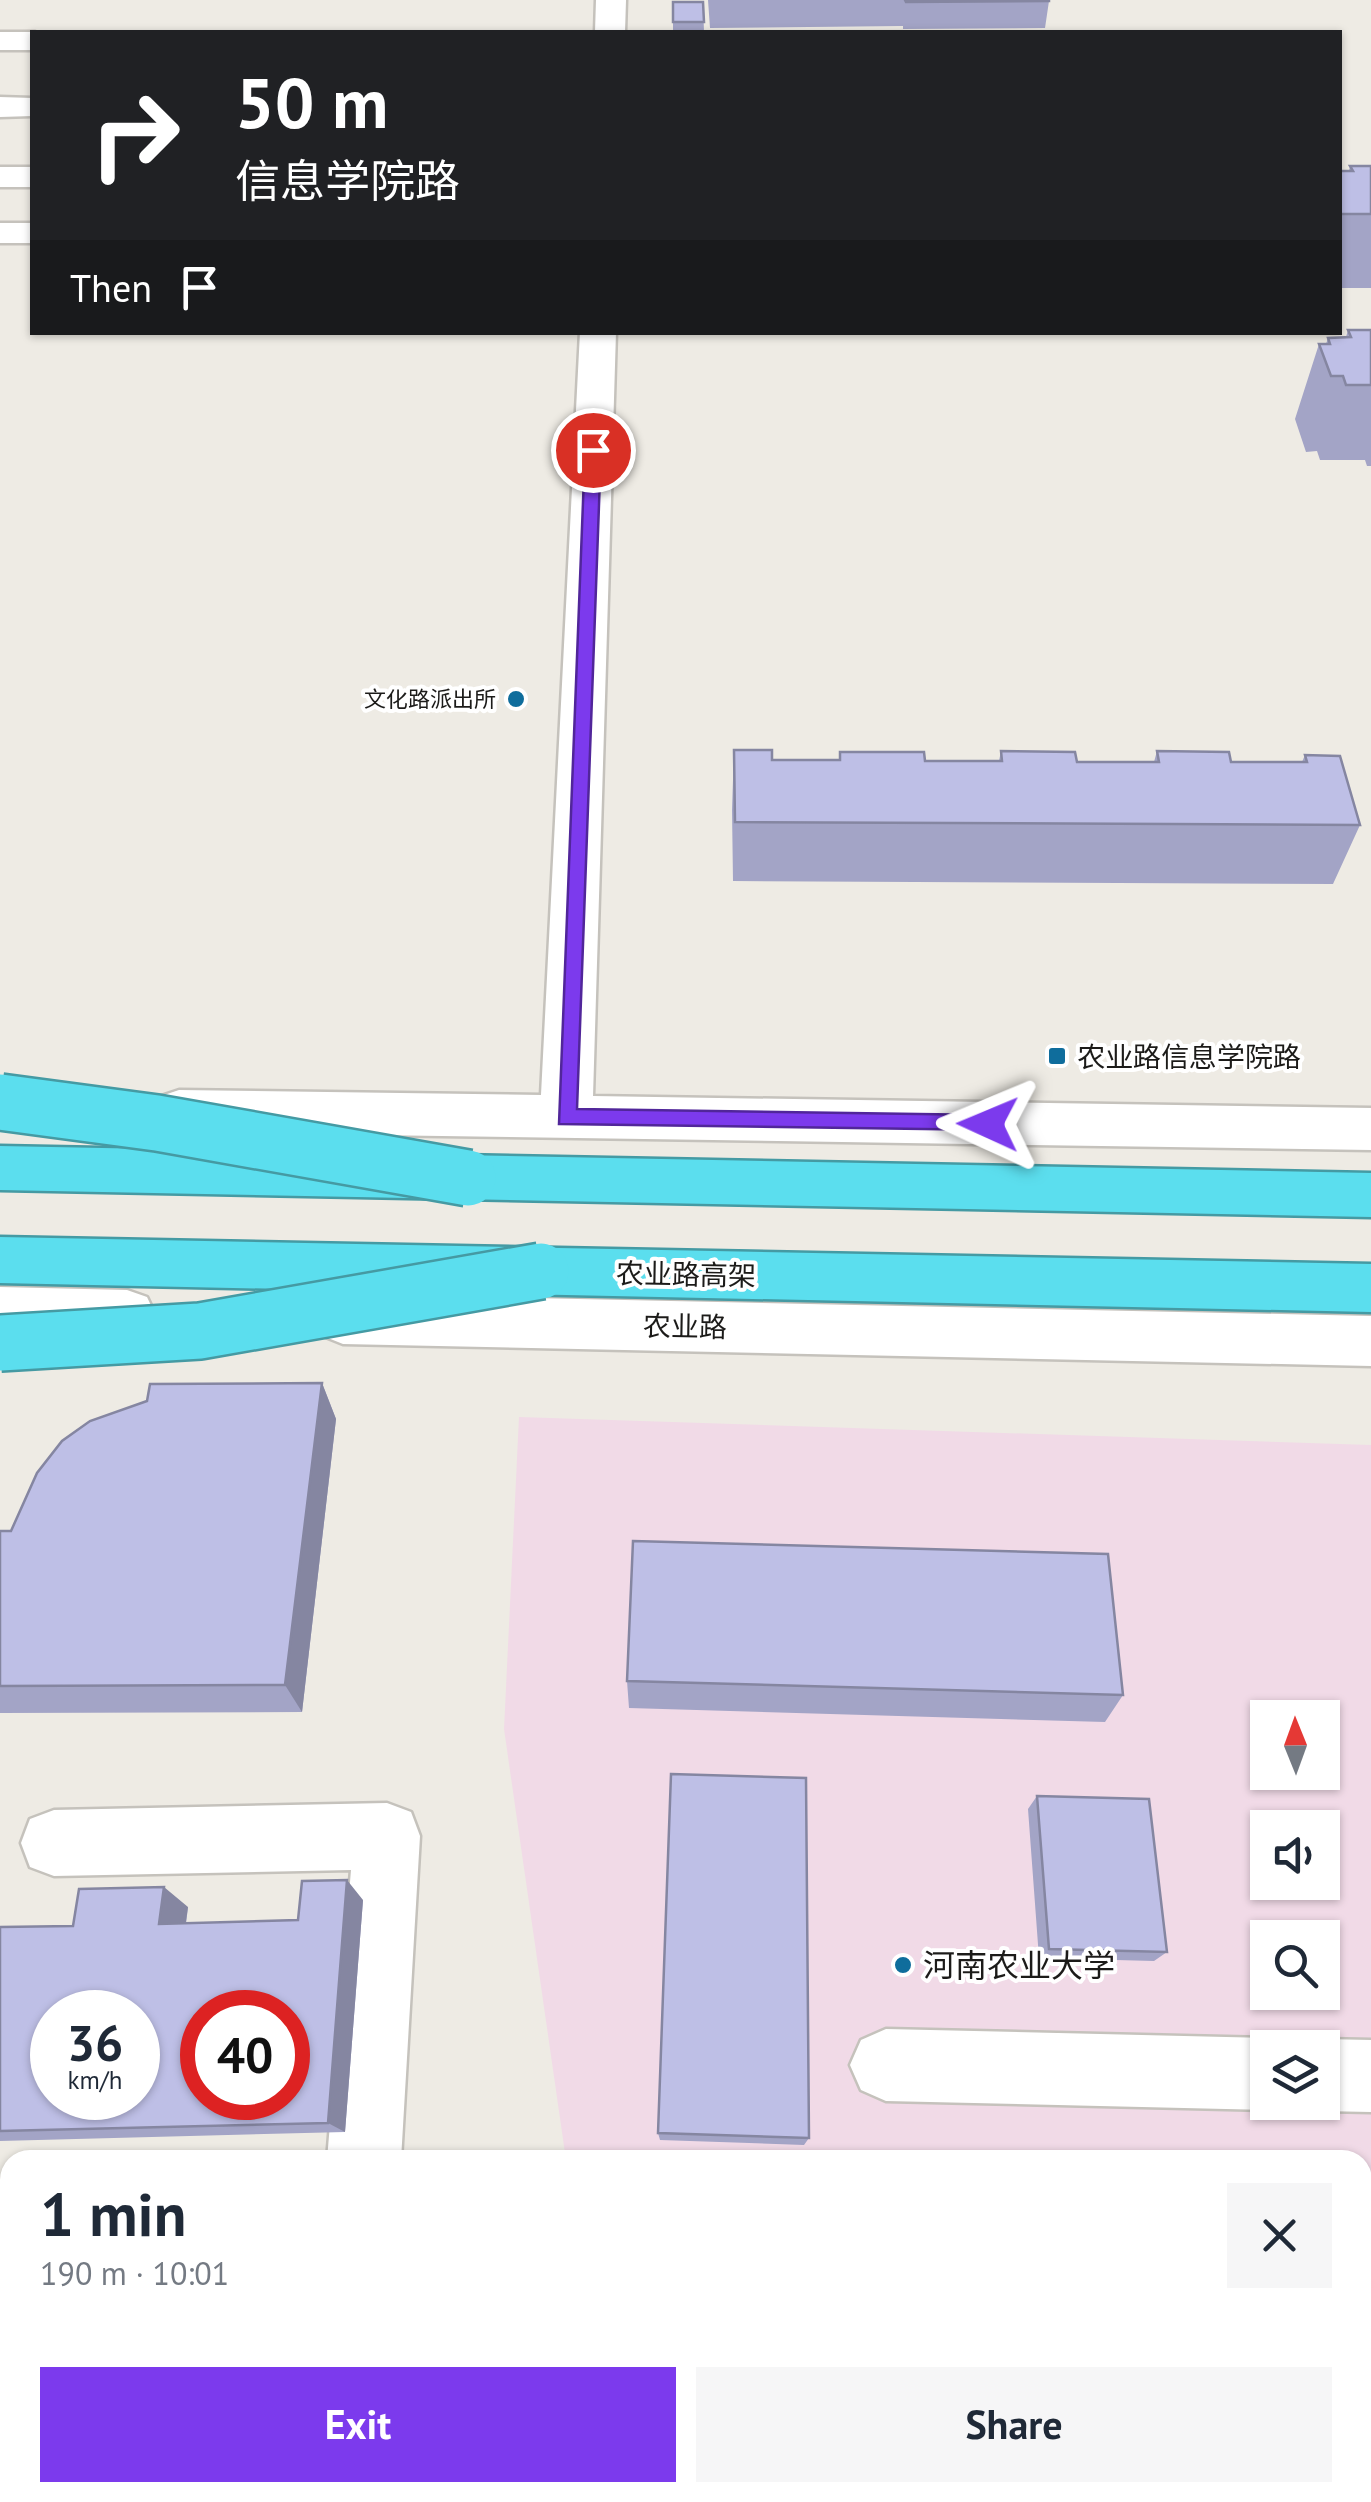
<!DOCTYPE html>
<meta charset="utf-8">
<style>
:root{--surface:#fff;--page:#f6f6f7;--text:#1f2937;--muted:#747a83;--accent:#7c3aed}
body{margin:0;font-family:"PT Sans","Noto Sans SC",sans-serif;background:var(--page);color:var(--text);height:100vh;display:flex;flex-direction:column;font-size:38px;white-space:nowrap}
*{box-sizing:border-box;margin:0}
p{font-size:32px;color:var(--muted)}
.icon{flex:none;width:55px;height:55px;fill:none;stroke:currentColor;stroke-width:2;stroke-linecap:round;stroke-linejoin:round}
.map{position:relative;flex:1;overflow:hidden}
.details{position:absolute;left:0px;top:2150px;width:1372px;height:352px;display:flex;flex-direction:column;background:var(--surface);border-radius:30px 30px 0 0;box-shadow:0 2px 8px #0004}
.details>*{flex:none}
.hud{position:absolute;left:30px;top:30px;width:1312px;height:305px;border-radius:0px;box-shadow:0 2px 8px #0004;background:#202124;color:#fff;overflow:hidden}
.needle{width:65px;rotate:359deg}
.tools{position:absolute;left:1250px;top:1700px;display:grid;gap:20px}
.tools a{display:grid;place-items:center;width:90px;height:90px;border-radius:0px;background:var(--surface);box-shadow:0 2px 8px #0004;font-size:50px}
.speed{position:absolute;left:30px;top:1990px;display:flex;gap:20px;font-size:50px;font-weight:700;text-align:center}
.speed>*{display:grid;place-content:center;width:130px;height:130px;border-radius:50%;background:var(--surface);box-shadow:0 2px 8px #0004;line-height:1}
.speed small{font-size:25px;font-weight:400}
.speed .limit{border:15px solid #d22;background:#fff;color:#111}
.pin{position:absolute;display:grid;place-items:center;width:85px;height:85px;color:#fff;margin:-42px;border:5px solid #fff;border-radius:50%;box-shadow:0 2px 10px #0007}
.me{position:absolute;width:110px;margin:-55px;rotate:271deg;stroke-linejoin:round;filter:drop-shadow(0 0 8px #0008)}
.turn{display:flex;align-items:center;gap:35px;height:210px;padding:0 40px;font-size:45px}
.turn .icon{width:130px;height:130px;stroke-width:2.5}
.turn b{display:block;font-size:70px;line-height:85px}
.then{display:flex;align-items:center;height:95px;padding:0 40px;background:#0003;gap:20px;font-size:38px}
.round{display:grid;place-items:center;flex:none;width:105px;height:105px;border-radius:0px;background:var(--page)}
.headline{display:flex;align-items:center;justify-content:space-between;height:170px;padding:0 40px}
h1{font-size:60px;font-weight:800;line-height:75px}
.cta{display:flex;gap:20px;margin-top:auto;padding:20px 40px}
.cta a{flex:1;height:115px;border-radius:0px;background:var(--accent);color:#fff;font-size:40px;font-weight:800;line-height:115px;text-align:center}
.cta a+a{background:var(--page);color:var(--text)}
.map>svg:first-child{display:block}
.education{fill:#f1dae7;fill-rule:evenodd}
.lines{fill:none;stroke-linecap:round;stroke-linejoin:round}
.minor-casing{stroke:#c5c2bc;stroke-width:5}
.highway-casing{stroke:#459aa3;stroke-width:5}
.minor{fill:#fff;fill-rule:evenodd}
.highway{fill:#5bdeee;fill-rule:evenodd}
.highway-bridge-casing{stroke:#459aa3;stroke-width:60;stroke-linecap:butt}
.highway-bridge{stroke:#5bdeee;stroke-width:55}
.wall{fill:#a3a4c6}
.shaded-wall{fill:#8586a1}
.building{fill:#bebfe6;stroke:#8586a1;stroke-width:2.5;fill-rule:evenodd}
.route{fill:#7c3aed;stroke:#51269a;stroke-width:2.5}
.poi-dot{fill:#0f6d9c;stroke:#fff;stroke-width:4}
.labels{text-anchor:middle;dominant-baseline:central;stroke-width:8;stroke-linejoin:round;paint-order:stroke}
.far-poi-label{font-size:22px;fill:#1c1b19;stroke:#fff;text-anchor:end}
.poi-label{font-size:28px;fill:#1c1b19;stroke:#fff;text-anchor:start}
.street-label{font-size:28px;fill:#1c1b19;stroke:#fff}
.near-poi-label{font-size:32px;fill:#1c1b19;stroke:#fff;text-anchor:start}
</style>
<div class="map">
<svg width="1371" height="2502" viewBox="0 0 1371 2502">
<rect width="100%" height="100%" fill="#eeebe4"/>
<path class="education" d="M519 1417 1371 1445V2502H615L614 2493 1362 2492V2160H566L504 1729ZM1268 1718H1322V1772H1268ZM1268 1828H1322V1882H1268ZM1268 1938H1322V1992H1268ZM1268 2048H1322V2102H1268Z"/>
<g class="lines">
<g class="minor-casing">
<path id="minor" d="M596 0H626L625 32H595Z
M0 32H35L32 50H0Z
M0 97 32 98V116L0 117Z
M0 167H32V187H0Z
M0 223H32V243H0Z
M580 332H616L593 1096 1371 1108V1150L179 1132 161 1126 153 1111 161 1096 179 1090 541 1095Z
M0 1287 127 1290 147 1297 155 1314 147 1331 127 1338 0 1335Z
M343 1294 1371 1316V1366L343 1344 323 1336 315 1319 323 1302Z
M387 1803 411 1812 420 1836 401 2160H327L351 1870 54 1876 30 1867 21 1843 30 1819 54 1810Z
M886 2029 1268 2038 1291 2048H1268V2102H1286L1268 2110 886 2101 861 2090 850 2065 861 2040Z
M1322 2039 1371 2040V2112L1322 2111 1302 2102H1322V2048H1302Z
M0 2195H10V2269H0Z
M301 2492H381L380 2502H300Z"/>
</g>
<g class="highway-casing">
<path id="highway" d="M0 1146 1371 1173V1217L0 1190Z
M0 1237 1371 1264V1312L0 1283Z"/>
</g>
<use href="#minor" class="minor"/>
<use href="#highway" class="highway"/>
<g class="highway-bridge-casing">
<path id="highway-bridge" d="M0 1102 157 1123 468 1178
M0 1343 200 1331 541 1271"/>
</g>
<use href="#highway-bridge" class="highway-bridge"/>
</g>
<path class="wall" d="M708 0H1049V1L1045 28 903 29V26L710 28Z
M673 2H703L704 32H673Z
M1350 166H1371V288H1340V171H1349Z
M1348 330H1371V466H1367L1365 460H1320L1317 451 1306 452 1295 419 1319 344H1326L1328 338 1346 337Z
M734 750 772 760H839L840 752 925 761H999L1001 751 1077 762H1154L1157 751 1231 762H1302L1305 755 1360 825 1333 884 733 881 732 810Z
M322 1383 336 1419 302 1712 0 1713V1531H11Z
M627 1681 1123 1695 1105 1722 629 1708Z
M1037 1796 1167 1952 1154 1961 1039 1958 1028 1809Z
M363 1900 345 2132 0 2141V1927L73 1926 188 1907 186 1924 298 1920Z
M658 2133 809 2138 804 2145 660 2140Z
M1362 2184H1371V2474L1362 2472Z
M457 2492H605V2502H453V2496Z"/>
<path class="shaded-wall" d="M322 1383 336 1419 302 1712 285 1685Z
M347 1880 363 1900 345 2132 328 2123Z
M164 1887 188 1907 183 1942 159 1924Z
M282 2492H302V2502H281Z"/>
<path class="building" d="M905 0H1049V1L906 2Z
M673 2H703L704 22H673Z
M1350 166H1371V214H1340V171H1353Z
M1348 330H1371V385H1346L1343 376H1331L1319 344H1330L1328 338 1351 337Z
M734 750H772V760H840V752H924L925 761H1002L1001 751 1075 752 1077 762H1159L1157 751 1229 752 1231 762H1307L1305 755 1340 756 1360 825 735 822Z
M322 1383 285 1685 0 1686V1531H11L37 1473 62 1441 90 1421 147 1401 150 1384Z
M633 1541 1108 1554 1123 1695 627 1681Z
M671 1774 806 1778 809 2138 658 2133Z
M1037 1796 1149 1799 1167 1952 1049 1949Z
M347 1880 328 2123 0 2131V1927L73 1926 79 1889 164 1887 159 1924 298 1920 302 1881ZM52 2012H138V2098H52ZM202 2012H288V2098H202Z
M1362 2184H1371V2431L1362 2382Z
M10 2384V2492H282L281 2502H0V2385Z
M603 2492V2502H453V2496Z"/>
<path class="route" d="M593 445 601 450 577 1109 988 1115 999 1124 995 1130 559 1124 585 450Z"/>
<g class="poi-dot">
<circle cx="516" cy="699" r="10"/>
<rect x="1047" y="1046" width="20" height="20" rx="5"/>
<circle cx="903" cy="1965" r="10"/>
</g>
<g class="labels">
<g class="far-poi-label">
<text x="496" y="699">文化路派出所</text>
</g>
<g class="poi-label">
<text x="1077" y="1056">农业路信息学院路</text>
</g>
<g class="street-label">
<text transform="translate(686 1274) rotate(1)">农业路高架</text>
<text transform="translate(685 1326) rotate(1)">农业路</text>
</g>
<g class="near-poi-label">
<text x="923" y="1965">河南农业大学</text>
</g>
</g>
</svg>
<div class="tools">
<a><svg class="needle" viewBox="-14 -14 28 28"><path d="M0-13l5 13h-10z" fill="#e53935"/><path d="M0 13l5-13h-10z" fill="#747a83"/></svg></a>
<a><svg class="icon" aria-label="sound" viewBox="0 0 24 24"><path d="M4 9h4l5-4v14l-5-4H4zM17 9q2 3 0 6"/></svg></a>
<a><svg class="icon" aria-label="search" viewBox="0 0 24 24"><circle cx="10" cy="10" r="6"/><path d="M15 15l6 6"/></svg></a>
<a><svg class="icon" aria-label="layers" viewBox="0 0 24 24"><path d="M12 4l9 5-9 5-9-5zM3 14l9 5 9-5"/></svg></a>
</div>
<div class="speed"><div>36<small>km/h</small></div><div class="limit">40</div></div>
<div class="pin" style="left:593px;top:450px;background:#d93025"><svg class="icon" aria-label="arrive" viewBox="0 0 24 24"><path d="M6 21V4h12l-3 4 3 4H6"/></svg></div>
<svg class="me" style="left:988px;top:1124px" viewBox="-20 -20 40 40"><path d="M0-17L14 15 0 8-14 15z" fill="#7c3aed" stroke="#fff" stroke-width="4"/></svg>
<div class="hud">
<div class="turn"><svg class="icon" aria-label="right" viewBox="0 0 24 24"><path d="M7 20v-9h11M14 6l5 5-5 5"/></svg><div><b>50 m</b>信息学院路</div></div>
<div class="then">Then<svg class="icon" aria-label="arrive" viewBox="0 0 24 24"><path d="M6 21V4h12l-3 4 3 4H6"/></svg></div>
</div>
<section class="details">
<div class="headline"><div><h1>1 min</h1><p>190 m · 10:01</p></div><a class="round"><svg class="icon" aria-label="close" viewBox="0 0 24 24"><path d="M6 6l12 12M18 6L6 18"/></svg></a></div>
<div class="cta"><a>Exit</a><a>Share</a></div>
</section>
</div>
